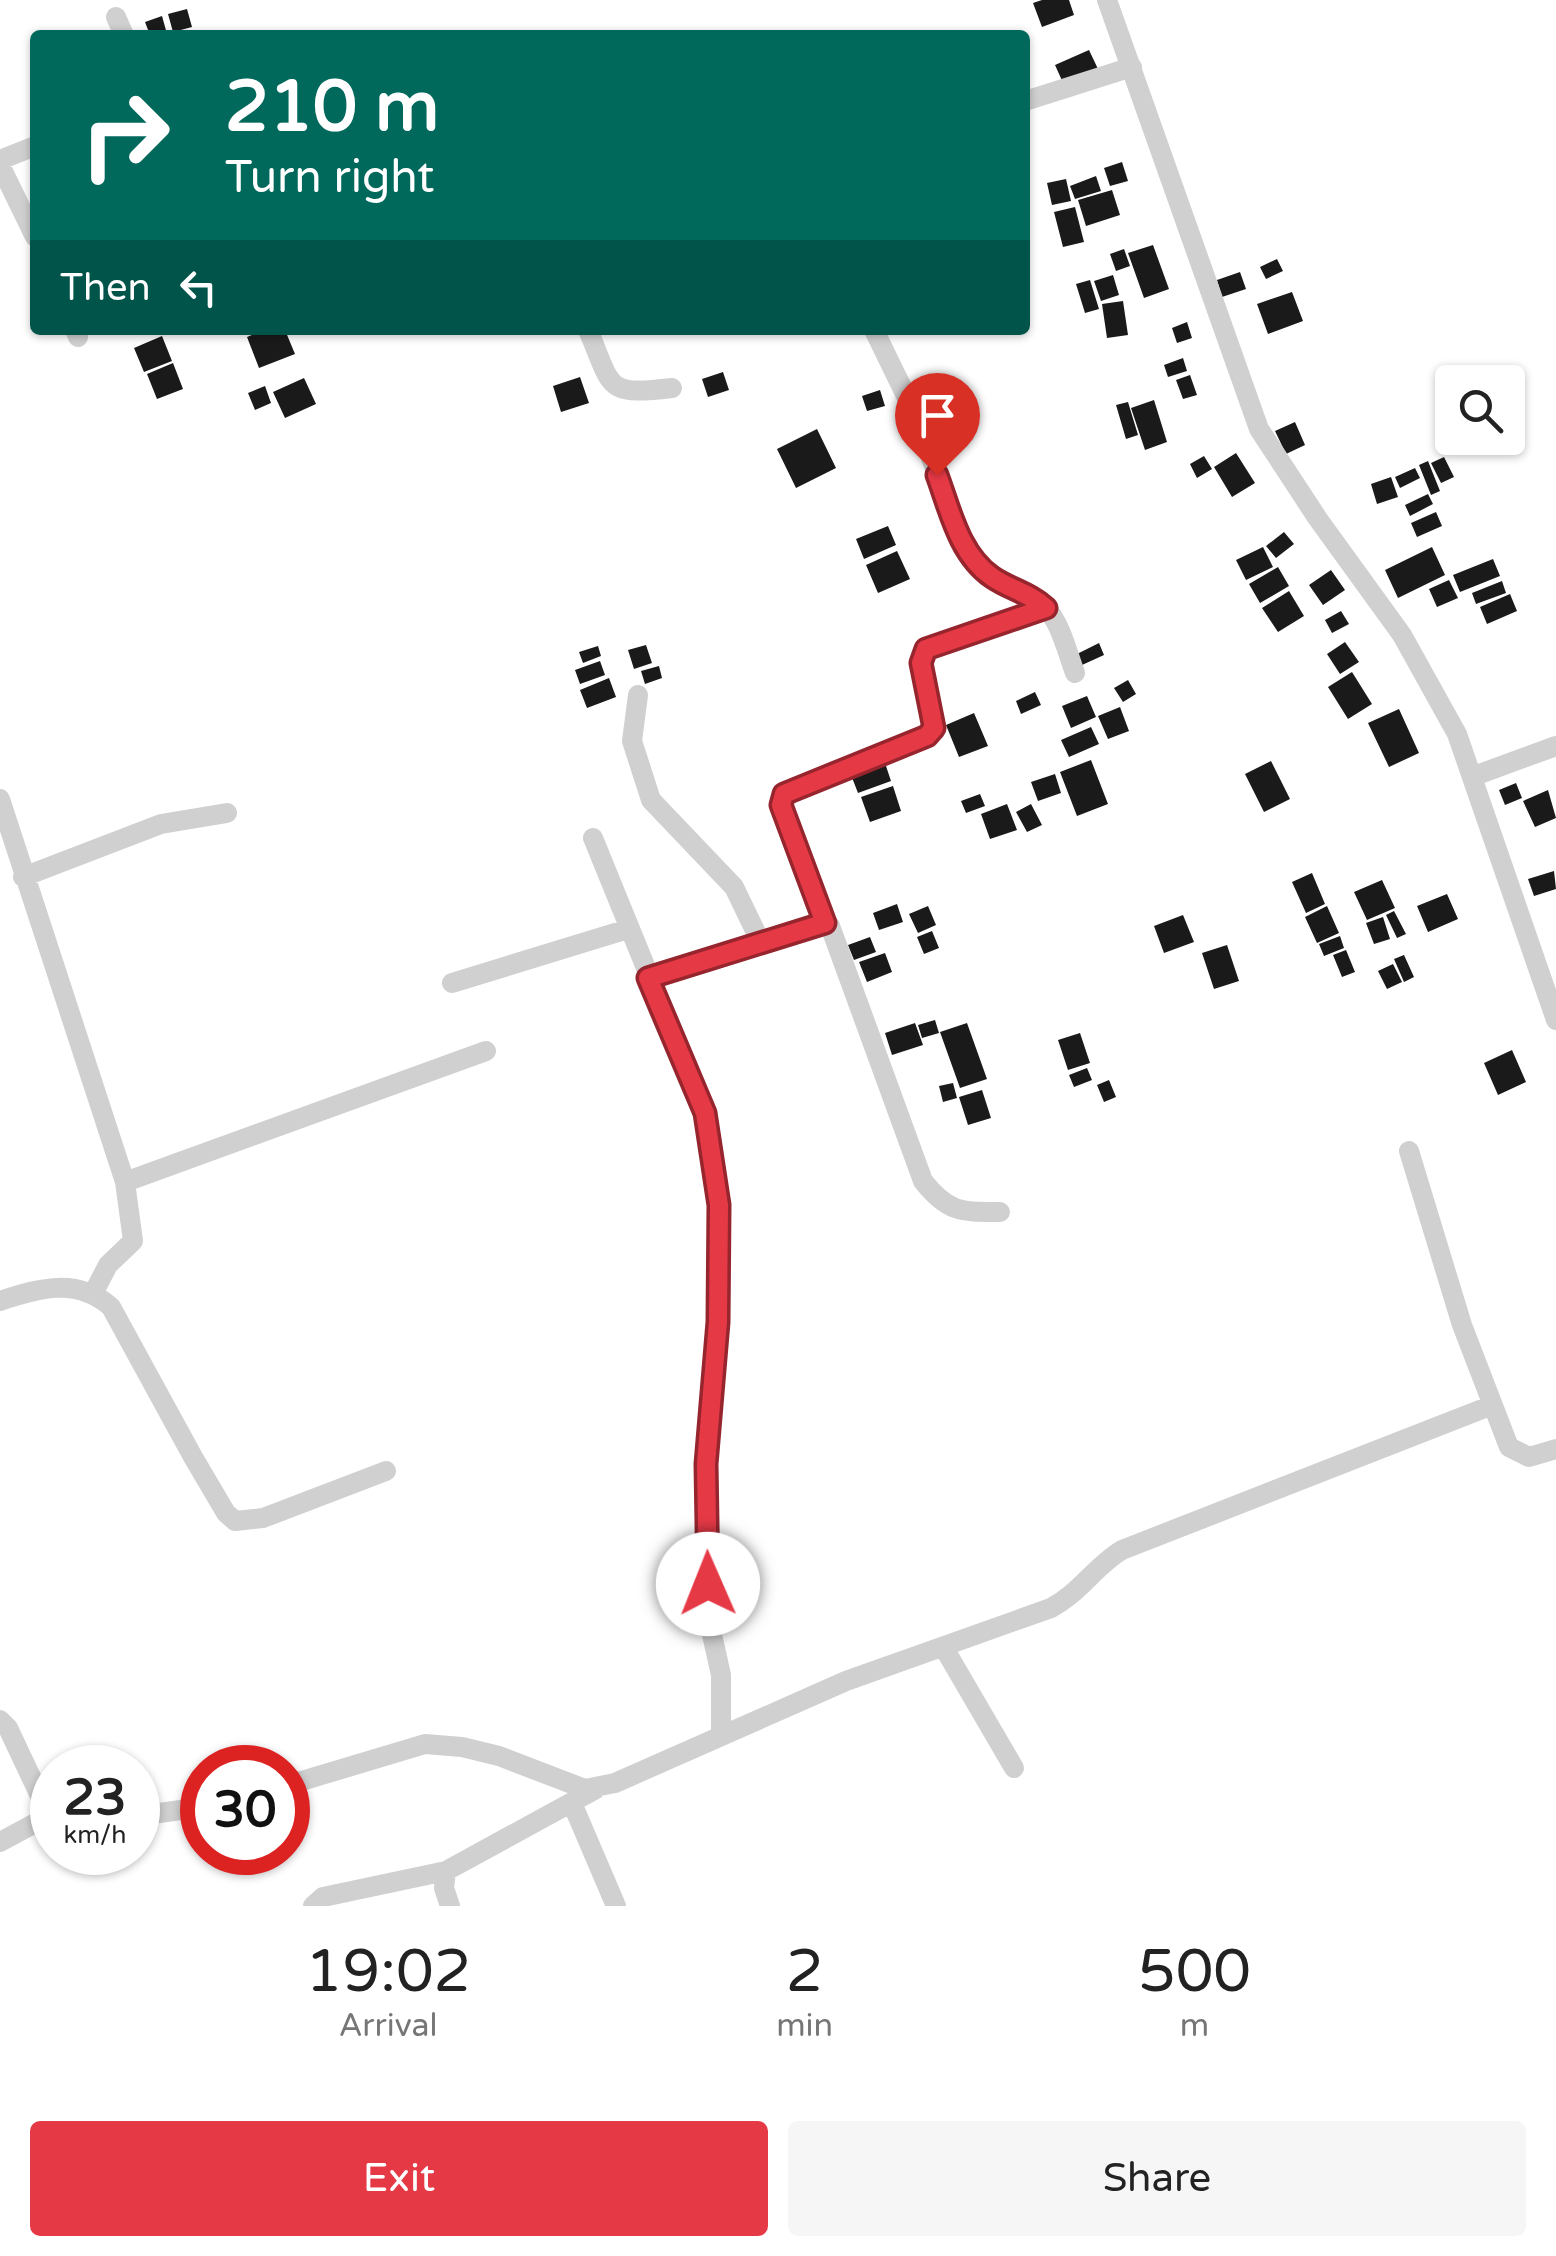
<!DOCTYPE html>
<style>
:root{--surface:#fff;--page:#f6f6f6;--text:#222;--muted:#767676;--accent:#e63946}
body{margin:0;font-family:"Varela Round",sans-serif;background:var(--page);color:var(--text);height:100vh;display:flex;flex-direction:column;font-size:38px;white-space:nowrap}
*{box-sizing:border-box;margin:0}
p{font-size:32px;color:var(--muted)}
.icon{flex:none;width:55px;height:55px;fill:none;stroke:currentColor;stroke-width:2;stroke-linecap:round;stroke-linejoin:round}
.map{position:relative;height:1906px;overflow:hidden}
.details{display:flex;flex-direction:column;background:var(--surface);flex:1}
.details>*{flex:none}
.guide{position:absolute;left:30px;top:30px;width:1000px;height:305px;border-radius:10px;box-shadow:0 2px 8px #0004;background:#00695c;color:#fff;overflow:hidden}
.buttons{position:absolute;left:1435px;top:365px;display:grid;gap:20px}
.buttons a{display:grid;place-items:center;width:90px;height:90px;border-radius:10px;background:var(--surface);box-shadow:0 2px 8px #0004;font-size:50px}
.speed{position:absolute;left:30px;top:1745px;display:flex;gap:20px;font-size:50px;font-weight:700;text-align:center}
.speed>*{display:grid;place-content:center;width:130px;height:130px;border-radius:50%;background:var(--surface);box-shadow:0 2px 8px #0004;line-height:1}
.speed small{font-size:25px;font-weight:400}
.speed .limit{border:15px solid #d22;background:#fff;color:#111}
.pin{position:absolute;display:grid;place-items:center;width:85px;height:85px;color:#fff;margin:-102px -42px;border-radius:50% 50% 50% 0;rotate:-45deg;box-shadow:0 0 10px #0007}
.pin .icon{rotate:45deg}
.me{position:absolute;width:110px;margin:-55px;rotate:359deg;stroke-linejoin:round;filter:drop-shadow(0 0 8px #0008)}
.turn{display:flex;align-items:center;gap:35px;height:210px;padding:0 30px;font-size:45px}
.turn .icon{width:130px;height:130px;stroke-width:2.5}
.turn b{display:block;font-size:70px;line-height:85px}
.then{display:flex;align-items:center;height:95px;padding:0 30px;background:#0003;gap:20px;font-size:38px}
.eta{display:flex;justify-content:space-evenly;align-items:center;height:170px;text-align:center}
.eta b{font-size:60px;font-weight:600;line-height:70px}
.cta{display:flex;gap:20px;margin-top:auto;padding:20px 30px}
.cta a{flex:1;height:115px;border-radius:10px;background:var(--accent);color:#fff;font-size:40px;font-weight:600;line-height:115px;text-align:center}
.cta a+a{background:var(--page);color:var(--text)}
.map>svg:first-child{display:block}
.building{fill:#1a1a1a}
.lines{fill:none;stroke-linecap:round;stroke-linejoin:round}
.minor{stroke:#d0d0d0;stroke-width:20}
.route-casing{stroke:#96252e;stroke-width:25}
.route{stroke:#e63946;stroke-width:18}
</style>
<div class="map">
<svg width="1556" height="1906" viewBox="0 0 1556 1906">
<rect width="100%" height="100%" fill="#fff"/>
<path class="building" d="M1042 0H1069L1074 15 1042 27 1033 3Z
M187 9 192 27 173 32 168 14Z
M162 16 167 34 150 35 145 22Z
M1089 50 1098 69 1064 85 1055 65Z
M1122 162 1128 181 1110 186 1104 168Z
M1096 176 1101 191 1075 199 1070 186Z
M1066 179 1071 201 1052 205 1047 183Z
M1112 190 1120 215 1086 226 1078 200Z
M1075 207 1084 242 1063 247 1054 212Z
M1153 245 1169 289 1144 298 1128 253Z
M1124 249 1130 266 1116 271 1110 254Z
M1277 259 1283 271 1266 279 1260 267Z
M1240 272 1246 289 1222 297 1217 280Z
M1113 275 1119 295 1101 301 1094 281Z
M1090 280 1099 309 1085 313 1076 284Z
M1292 292 1303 321 1268 334 1257 304Z
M1123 301 1128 335 1107 338 1102 304Z
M1187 322 1192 338 1177 343 1172 328Z
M264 330H285L295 354 259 368 247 337Z
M162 336 172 361 144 372 134 348Z
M1183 358 1187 371 1168 377 1164 365Z
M173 363 183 389 157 399 147 374Z
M723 372 729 390 708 397 702 379Z
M1190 375 1197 395 1183 399 1176 380Z
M580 377 589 403 561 412 553 386Z
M304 378 316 404 285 418 273 392Z
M265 386 271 403 255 410 248 393Z
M880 390 885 406 867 411 862 396Z
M1154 400 1167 442 1145 450 1131 408Z
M1128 402 1138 435 1126 439 1116 405Z
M1295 422 1305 445 1286 454 1275 431Z
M817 429 836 468 796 488 777 449Z
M1236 453 1255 483 1232 497 1214 467Z
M1204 456 1212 469 1197 478 1190 464Z
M1444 457 1454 477 1441 483 1431 463Z
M1428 461 1440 491 1431 495 1419 465Z
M1415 468 1420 478 1400 488 1395 477Z
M1391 477 1398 497 1377 504 1371 484Z
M1428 494 1433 504 1410 516 1405 505Z
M1436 512 1442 526 1417 537 1411 523Z
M888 526 896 545 864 559 856 539Z
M1284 532 1294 544 1276 558 1266 546Z
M1263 547 1273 567 1246 580 1236 560Z
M1432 547 1445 575 1398 598 1385 570Z
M897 551 910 579 878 593 866 565Z
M1493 559 1500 576 1460 592 1453 575Z
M1278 567 1289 586 1260 603 1249 584Z
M1331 570 1345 590 1323 605 1309 585Z
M1449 580 1458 598 1437 607 1429 589Z
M1502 581 1506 593 1476 604 1472 593Z
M1289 591 1304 616 1278 632 1262 608Z
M1510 594 1517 611 1487 624 1480 607Z
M1341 611 1349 624 1332 633 1325 620Z
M1345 642 1359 662 1340 674 1327 654Z
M1099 643 1104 655 1082 665 1077 654Z
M646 645 652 663 634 669 628 650Z
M598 646 601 656 583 663 579 652Z
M600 661 605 675 580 684 575 670Z
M659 666 662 678 645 684 641 671Z
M1352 672 1372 704 1348 719 1328 687Z
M609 678 616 697 587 708 580 690Z
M1128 680 1136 694 1123 702 1114 688Z
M1035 692 1041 705 1021 714 1016 701Z
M1087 696 1096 717 1071 728 1062 706Z
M1120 707 1129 731 1108 739 1098 716Z
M1399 709 1419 753 1389 767 1368 723Z
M974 713 988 746 959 757 946 725Z
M1091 727 1099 744 1069 757 1061 740Z
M1091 760 1108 804 1077 816 1060 772Z
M1271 761 1290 799 1264 812 1245 774Z
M885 763 891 781 858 793 851 775Z
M1055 774 1061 793 1038 801 1031 782Z
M1516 783 1522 798 1505 805 1499 790Z
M893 786 901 811 870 822 861 797Z
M1548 790 1556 818 1535 827 1523 801Z
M980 794 985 806 966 813 961 801Z
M1007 804 1017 830 990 839 981 814Z
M1031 804 1042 825 1027 832 1016 812Z
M1554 871 1556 889 1534 896 1528 879Z
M1312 873 1325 904 1306 913 1292 882Z
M1382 880 1395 908 1367 920 1354 892Z
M1447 894 1458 919 1428 932 1417 906Z
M897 904 903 922 879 930 873 913Z
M928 906 936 925 918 933 909 914Z
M1327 906 1339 933 1317 943 1305 917Z
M1394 911 1406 934 1397 938 1386 915Z
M1183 915 1194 942 1164 953 1154 926Z
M1383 917 1390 939 1374 944 1366 923Z
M932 931 939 948 924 954 917 937Z
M1340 936 1344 948 1324 956 1319 944Z
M870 937 876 952 854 960 848 945Z
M1227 945 1239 981 1214 989 1202 953Z
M1346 950 1355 972 1342 977 1333 955Z
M885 953 892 972 867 982 859 962Z
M1404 955 1414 977 1404 982 1394 959Z
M1393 964 1402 982 1387 989 1378 971Z
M935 1020 939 1033 922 1038 918 1025Z
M915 1023 923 1045 892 1055 885 1033Z
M967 1023 987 1079 960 1088 940 1032Z
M1080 1033 1090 1063 1068 1070 1058 1040Z
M1512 1050 1526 1082 1498 1095 1484 1063Z
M1087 1068 1092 1080 1074 1087 1069 1075Z
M1109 1080 1116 1097 1104 1102 1097 1085Z
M953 1083 957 1098 943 1102 939 1086Z
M982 1090 991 1118 968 1125 959 1097Z"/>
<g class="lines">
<path class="minor" d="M1107 0 1259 429 1318 519 1402 635 1457 734 1556 1020
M116 17 124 35
M1025 101 1132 67
M0 160 35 146
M0 165 35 237
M75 330 78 337
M588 330C613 388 604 396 672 388
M874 330 911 406 964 544C991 589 1018 578 1045 607 1061 623 1067 652 1075 673
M638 695 632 741 651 800 734 887 760 941
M1474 776 1556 746
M0 799 125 1182 133 1241 108 1265 94 1292
M593 838 705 1113 719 1205 717 1322 706 1463 709 1621 721 1675V1735
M23 877 161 824 227 813
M825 923 781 805 783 794 927 736 934 728 921 663 927 649 1046 607
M648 978 818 922 830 926 923 1181C948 1213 962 1212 1000 1212
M452 983 628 929
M1409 1151 1462 1325 1509 1447 1529 1457 1556 1449
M125 1182 486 1051
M0 1301C39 1288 77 1277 111 1307L193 1457 226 1513 235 1521 263 1518 386 1471
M944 1648 1014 1768
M0 1720 8 1728 49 1815
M288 1785 425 1744 462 1747 499 1756 585 1789 615 1783 846 1681 1051 1608C1080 1593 1095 1566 1122 1550L1490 1406
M572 1803 616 1906
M138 1816 202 1807
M0 1842 52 1814
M313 1906 323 1897 446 1871
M450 1906 444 1888 446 1871 596 1789"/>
</g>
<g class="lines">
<g class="route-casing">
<path id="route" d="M708 1584 706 1464 718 1322 719 1205 705 1113 648 978 825 923 781 805 784 794 927 736 934 728 921 663 926 649 1046 608C1030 593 1009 589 992 577 959 554 950 510 937 475"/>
</g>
<use href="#route" class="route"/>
</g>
</svg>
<div class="buttons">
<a><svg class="icon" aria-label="search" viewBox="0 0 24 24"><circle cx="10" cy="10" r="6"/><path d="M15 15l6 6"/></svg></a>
</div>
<div class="speed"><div>23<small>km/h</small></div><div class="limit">30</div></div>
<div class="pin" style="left:937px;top:475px;background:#d93025"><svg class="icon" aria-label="arrive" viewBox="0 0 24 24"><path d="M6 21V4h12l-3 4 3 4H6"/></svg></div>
<svg class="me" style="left:708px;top:1584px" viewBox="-20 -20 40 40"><circle r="19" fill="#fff"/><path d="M0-13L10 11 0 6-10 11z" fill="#e63946"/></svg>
<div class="guide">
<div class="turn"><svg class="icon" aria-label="right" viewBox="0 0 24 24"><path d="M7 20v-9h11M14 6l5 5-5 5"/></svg><div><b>210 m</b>Turn right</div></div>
<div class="then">Then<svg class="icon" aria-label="left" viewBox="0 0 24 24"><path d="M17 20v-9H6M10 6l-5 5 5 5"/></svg></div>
</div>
</div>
<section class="details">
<div class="eta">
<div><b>19:02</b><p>Arrival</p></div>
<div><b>2</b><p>min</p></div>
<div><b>500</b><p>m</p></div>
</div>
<div class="cta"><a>Exit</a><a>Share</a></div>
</section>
